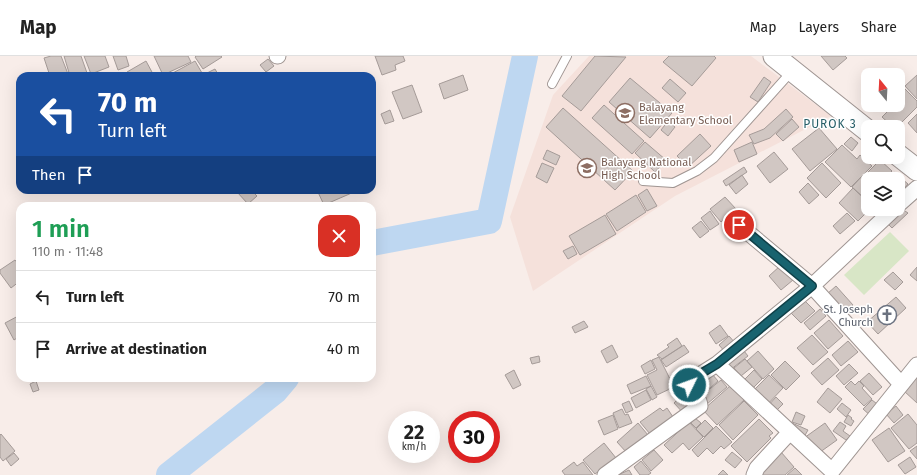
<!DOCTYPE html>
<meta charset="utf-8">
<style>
:root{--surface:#fff;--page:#f6f6f6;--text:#222;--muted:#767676;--line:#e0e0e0}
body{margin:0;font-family:"Fira Sans",sans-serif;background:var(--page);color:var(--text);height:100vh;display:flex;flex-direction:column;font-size:15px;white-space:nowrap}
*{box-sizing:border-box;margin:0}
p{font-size:13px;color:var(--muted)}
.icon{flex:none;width:22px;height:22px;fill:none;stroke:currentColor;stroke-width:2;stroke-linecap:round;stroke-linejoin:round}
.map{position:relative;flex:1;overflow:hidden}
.sheet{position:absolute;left:16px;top:146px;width:360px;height:180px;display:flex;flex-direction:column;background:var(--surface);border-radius:12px;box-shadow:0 4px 16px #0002}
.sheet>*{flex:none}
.top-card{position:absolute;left:16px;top:16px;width:360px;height:122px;border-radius:12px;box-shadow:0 4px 16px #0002;background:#1a4fa0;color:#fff;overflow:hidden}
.needle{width:26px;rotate:342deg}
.buttons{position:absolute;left:861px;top:12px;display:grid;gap:8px}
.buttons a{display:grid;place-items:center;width:44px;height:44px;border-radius:8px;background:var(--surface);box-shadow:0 4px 16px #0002;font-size:20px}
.speed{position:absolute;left:388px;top:355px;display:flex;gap:8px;font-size:20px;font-weight:700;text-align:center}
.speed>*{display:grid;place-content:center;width:52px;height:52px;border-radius:50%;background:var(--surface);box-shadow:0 4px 16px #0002;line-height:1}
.speed small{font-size:10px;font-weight:400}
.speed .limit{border:6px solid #d22;background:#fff;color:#111}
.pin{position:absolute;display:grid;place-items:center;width:34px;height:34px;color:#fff;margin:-17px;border:2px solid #fff;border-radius:50%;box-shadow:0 1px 4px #0007}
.me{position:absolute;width:44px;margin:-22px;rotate:48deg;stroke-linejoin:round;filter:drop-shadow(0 0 3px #0008)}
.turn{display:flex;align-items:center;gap:14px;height:84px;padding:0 16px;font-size:18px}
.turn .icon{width:52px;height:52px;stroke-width:2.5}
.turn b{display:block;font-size:28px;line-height:34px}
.then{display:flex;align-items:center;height:38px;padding:0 16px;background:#0003;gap:8px;font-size:15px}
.round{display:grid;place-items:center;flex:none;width:42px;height:42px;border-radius:12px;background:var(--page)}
.head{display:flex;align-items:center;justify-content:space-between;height:68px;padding:0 16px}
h1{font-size:24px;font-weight:600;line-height:30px;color:#1e9e55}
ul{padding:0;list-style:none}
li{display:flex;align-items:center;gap:12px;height:52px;padding:0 16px;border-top:1px solid var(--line)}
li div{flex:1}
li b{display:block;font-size:15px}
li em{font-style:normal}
header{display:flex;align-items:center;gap:24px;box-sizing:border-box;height:56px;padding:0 20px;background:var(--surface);border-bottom:1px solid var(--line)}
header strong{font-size:19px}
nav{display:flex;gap:22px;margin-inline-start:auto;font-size:14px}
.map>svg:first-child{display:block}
.built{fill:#f5e1db}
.green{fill:#d8e6c6}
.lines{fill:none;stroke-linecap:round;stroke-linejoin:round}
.river{stroke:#bed7f1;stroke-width:26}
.building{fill:#d1c7c3;stroke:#a59b98}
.lane-casing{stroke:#9f9592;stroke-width:10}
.street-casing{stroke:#9f9592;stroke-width:17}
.secondary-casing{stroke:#9f9592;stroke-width:23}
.lane{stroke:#fff;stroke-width:8}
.street{stroke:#fff;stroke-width:15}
.secondary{stroke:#fff;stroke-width:21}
.route-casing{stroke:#104048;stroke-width:10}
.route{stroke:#18636f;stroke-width:7}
.labels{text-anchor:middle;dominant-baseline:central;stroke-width:3;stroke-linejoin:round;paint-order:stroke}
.education-label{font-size:11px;fill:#785e54;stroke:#fff;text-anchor:start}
.worship-label{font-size:11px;fill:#5b616d;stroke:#fff;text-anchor:end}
.neighbourhood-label{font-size:12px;letter-spacing:1px;fill:#275f68;stroke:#fff}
</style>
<header>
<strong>Map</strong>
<nav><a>Map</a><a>Layers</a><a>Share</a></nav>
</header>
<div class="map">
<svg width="917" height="419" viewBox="0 0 917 419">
<rect width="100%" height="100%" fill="#f8ede9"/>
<path class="built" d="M589 0H751L831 60 675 140 533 235 510 161 553 39Z"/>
<path class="green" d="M890 176 909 195 864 239 844 219Z"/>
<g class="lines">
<path class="river" d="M372 187 489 165 525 0
M169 419 275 335 286 322"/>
</g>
<path class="building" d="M51 0H61L68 18 63 20H50L44 2Z
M64 0H81L87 17 79 20H70Z
M84 0H105L109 11 91 18Z
M113 0H126L129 10 118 14Z
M154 0H188L191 6 163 19Z
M196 0H221L222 1 203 13 195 1Z
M375 0H403L405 5 395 9 396 14 382 19Z
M595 0 626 1 581 55 562 40Z
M669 0H714L716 2 692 30 663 6Z
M821 0H845L847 2 833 14Z
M268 3 274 10 266 16 260 9Z
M146 5 153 18 150 20H130L127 16Z
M195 5 202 17 196 20H172L171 18Z
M215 13 219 20H201Z
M463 19 468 34 444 43 439 28Z
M917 19V43L905 30Z
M764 21 771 26 758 46 750 41Z
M630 22 672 57 650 82 609 46Z
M670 23 686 37 678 46 662 32Z
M412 29 422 56 403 63 392 36Z
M901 29 917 45V51L897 71H893L882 61 887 56 884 52 887 49H898V32Z
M604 49 644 85 632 98 592 62Z
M563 52 633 115 615 134 546 71Z
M786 53 793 61 770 82 754 88 749 79 764 73Z
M390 54 394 65 385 68 381 58Z
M917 58V77L908 67Z
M792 63 799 71 783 85 776 78Z
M668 65 675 71 668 80 661 74Z
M819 72 837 93 810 115 792 93Z
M700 78 711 90 688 111 677 100Z
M851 81 858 87 852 95 844 88Z
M645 86 666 104 655 116 635 97Z
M752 86 757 98 739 106 734 94Z
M842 89 857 103 860 99 872 110 851 131 825 106Z
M547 94 560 100 556 109 543 103Z
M774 96 788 113 770 127 757 110Z
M880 104 892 115 884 123H875L868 116Z
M542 107 554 112 547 127 536 121Z
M822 107 841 127 826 142 807 122Z
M744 111 747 116 726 130 723 125Z
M894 116 908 128 902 135 898 131V123H887Z
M865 117 871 123H868V141L865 143 852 131Z
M742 119 748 128 736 138 729 129Z
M808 127 819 139 809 148 799 136Z
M853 132 868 146V153H870L858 165 839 147Z
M647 133 657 150 647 155 638 139Z
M239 134H251L257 140 248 148 237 136Z
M317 134H353L354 136 324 149Z
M636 139 646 156 617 175 606 158Z
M725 141 736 153 721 166 710 153Z
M902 153 908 157 892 172 887 167Z
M710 155 719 168 710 174 701 162Z
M847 157 855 165 840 178 833 170Z
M605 159 616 178 580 199 569 180Z
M701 165 709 175 700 182 692 172Z
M573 190 577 198 568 203 563 195Z
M15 204 20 210V225L11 232 0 217V214Z
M780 210 793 224 781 234 769 220Z
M917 211V225L910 219Z
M893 216 903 226 895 234 884 224Z
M836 230 853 249 845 257 827 238Z
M896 241 906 252 878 278 867 266Z
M805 245 815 255 801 267 791 257Z
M820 253 826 260 810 274 804 267Z
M20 259V280L14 284 5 267Z
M829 264 843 280 828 293 814 277Z
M584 265 588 271 575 277 572 271Z
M720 269 728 280 716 288 709 277Z
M812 279 828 296 813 309 797 292Z
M729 280 736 288 726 297 719 289Z
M677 282 682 290 662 303 657 299 669 291 667 289Z
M848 285 858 296 841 310 832 299Z
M612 289 618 301 607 307 601 295Z
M684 289 689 296 666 311 661 304Z
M744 295 748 300 730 314 726 309Z
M758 295 774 313 763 323 747 305Z
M539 300 540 306 532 308 530 302Z
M659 301 674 331 657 339 647 319 657 314 652 304Z
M828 302 839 314 822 329 811 317Z
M745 303 752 311 741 320 734 312Z
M651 304 655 313 645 318 641 310Z
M785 305 800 320 786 334 771 319Z
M849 308 858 317 844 329 836 320Z
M514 314 521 329 513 333 505 319Z
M754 314 762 323 752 333 744 324Z
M869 317 882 331 873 339 860 325Z
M712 318 718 325 701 340 695 333Z
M769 319 783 332 765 351 751 337Z
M646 320 651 330 631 338 627 329Z
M917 322V347L904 335Z
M721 324 727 331 707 348 701 340Z
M36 325 39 334 33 336 30 328Z
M851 325 855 329 859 325 864 330 862 332 872 343 864 350 845 331Z
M651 330 657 341 652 344 646 333Z
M730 330 744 344 717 369 703 354Z
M828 332 842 343 830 357 817 346Z
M646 334 651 344 636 352 631 342Z
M686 335 697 347 685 359 674 347Z
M776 341 783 348 773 358 766 352Z
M872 344 881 351 872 361 863 353Z
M629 345 633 354 626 357 622 348Z
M744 345 758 359 733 384 719 369Z
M842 347 851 354 846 361 837 353Z
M896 350 903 359 894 367 886 358Z
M660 352 663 355 667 352 673 361 650 378 640 366Z
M622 353 625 359 628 358 632 367 619 372 613 357Z
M796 356 805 360 801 369 792 366Z
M908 358 917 369V387L909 393 891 372Z
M613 359 618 373 604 379 598 365Z
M848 359 852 362 851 363 854 365 851 370 844 366Z
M695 362 701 367 696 372 691 367Z
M759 363 773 377 769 380 771 382 747 406 731 390Z
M705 364 713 372 704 381 696 373Z
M689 366 703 381 689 394 683 387 672 397 664 389Z
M840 366 846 370 843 375 850 380 846 384 833 375Z
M638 367 648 379 627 397 617 386Z
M792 367 808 374 804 381 789 375Z
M825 367 837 384 816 399 804 382Z
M716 370 732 386 724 393 721 390 713 398 707 392 698 401 692 394Z
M889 372 905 395 888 406 872 384Z
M1 378 15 395 3 405 0 401V379Z
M604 387 616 402 595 418 583 404Z
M917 390V403L910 395Z
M654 394 663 404 651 415 642 404Z
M732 396 742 404 735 412 725 404Z
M781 396 794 411 785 419H756Z
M14 397 19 403 11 410 6 403Z
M910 401 916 411 905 418 898 409Z
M641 405 651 417 648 419H640L634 411Z
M574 406 577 410 583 406 593 419H565L562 415Z
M795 412 802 419H787Z
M629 414 632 419H618Z
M723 414 728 419H718Z"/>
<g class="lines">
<g class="lane-casing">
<path id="lane" d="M552 28 567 0
M643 125 673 127 697 115 714 102 792 15"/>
</g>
<g class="street-casing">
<path id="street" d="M277 0H278
M898 149 917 132
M894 153 812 230 717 308 832 415 917 309
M739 169 812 230 901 328
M605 419 700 350C700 340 688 336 690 325L717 308
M754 419 757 412 790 376"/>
</g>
<g class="secondary-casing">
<path id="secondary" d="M774 0 868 75
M898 99 917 114"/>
</g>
<use href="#lane" class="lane"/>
<use href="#street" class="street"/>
<use href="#secondary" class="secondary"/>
</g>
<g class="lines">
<g class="route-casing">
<path id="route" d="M689 329 690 324 717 308 812 230 739 169"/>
</g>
<use href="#route" class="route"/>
</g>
<defs>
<g id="school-ring" transform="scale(1)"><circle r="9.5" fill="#fff" stroke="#8d6e63" stroke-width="1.5"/><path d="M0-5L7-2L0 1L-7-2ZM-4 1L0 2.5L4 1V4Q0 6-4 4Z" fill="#8d6e63"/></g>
<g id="church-ring" transform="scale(1)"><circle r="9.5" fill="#fff" stroke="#6b7280" stroke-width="1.5"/><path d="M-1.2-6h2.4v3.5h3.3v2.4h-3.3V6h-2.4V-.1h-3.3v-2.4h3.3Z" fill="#6b7280"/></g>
</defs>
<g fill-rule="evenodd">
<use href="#school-ring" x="625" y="57"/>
<use href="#school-ring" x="587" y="112"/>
<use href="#church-ring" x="887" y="259"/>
</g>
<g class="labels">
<g class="education-label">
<text x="639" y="51">Balayang<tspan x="639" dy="13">Elementary School</tspan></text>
<text x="601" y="106">Balayang National<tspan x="601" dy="13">High School</tspan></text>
</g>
<g class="worship-label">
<text x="873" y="253">St. Joseph<tspan x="873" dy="13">Church</tspan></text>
</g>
<g class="neighbourhood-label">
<text x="830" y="68">PUROK 3</text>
</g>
</g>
</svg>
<div class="buttons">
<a><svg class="needle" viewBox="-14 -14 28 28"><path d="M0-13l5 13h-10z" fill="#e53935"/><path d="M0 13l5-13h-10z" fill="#767676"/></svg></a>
<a><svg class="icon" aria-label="search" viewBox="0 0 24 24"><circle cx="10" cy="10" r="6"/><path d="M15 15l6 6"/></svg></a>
<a><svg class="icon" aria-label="layers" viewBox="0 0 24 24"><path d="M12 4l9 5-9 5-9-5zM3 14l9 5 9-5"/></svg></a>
</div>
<div class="speed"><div>22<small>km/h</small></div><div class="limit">30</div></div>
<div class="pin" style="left:739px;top:169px;background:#d93025"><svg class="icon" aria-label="arrive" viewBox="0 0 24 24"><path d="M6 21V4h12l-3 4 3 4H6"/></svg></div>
<svg class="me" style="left:689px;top:329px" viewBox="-20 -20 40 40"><circle r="17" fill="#18636f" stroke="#fff" stroke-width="3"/><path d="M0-11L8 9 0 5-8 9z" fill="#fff"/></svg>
<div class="top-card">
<div class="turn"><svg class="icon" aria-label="left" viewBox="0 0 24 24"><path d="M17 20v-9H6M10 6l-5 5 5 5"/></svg><div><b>70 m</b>Turn left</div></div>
<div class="then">Then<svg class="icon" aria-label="arrive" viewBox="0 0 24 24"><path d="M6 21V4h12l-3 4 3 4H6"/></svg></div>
</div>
<section class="sheet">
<div class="head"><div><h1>1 min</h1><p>110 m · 11:48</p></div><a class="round" style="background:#d93025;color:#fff"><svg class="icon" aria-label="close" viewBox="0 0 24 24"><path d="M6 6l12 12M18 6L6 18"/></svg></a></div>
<ul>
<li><svg class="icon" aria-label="left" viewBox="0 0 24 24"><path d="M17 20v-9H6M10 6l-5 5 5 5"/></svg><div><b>Turn left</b></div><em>70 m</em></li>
<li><svg class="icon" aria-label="arrive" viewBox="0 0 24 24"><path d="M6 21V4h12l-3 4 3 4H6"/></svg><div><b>Arrive at destination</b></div><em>40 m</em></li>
</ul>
</section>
</div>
